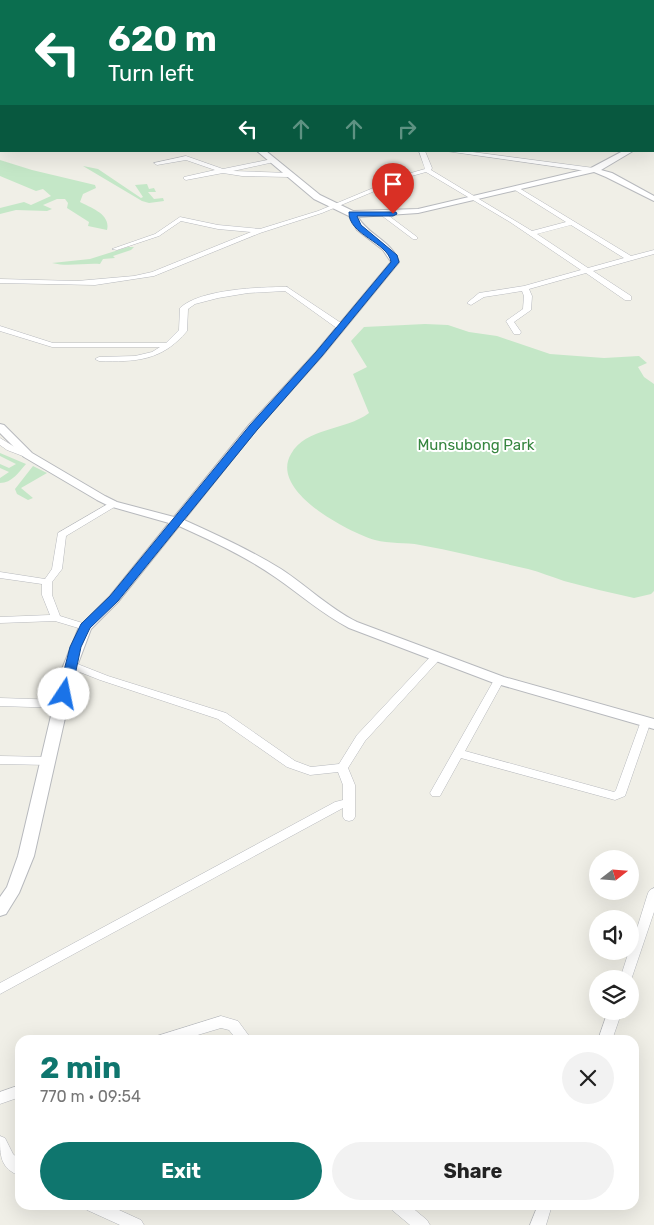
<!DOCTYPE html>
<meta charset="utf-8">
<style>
:root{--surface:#fff;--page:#f2f2f2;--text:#222;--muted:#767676;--accent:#0f766e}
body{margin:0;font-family:Rubik,sans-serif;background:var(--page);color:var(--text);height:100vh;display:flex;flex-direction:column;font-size:19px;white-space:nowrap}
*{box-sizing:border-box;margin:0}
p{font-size:16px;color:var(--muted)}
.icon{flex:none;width:28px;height:28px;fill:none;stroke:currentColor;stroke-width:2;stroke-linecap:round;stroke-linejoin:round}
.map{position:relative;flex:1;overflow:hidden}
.side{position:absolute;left:15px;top:1035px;width:624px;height:175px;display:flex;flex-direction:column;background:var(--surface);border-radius:15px;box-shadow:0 5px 20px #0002}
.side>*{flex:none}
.banner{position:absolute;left:0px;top:0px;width:655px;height:152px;box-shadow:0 5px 20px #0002;background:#0b6e4f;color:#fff;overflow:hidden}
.needle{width:32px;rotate:73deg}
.buttons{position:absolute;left:589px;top:850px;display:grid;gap:10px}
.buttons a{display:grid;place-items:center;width:50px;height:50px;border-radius:50%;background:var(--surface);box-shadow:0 5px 20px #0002;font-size:25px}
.pin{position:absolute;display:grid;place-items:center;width:42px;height:42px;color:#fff;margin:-51px -21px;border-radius:50% 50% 50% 0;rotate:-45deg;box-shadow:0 0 5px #0007}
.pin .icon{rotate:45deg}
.me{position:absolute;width:55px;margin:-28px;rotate:11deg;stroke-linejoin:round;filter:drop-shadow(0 0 4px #0008)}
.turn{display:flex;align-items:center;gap:18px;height:105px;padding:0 25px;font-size:22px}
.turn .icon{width:65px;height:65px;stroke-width:2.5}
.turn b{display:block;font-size:35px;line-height:42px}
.lanes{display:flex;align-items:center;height:48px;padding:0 25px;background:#0003;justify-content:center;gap:25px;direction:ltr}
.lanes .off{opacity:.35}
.round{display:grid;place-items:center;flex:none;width:52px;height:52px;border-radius:26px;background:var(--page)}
.summary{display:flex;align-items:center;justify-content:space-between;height:85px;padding:0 25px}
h1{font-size:30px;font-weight:700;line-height:38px;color:var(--accent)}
.cta{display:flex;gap:10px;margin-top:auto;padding:10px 25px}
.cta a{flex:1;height:58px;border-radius:30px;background:var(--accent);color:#fff;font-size:20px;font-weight:700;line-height:58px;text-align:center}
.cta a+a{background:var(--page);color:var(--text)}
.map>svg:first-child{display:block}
.green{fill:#c4e7c7}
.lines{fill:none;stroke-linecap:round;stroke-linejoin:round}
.minor-casing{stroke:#b7b9bd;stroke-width:1}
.tertiary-casing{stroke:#b7b9bd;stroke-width:2}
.minor{fill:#fff;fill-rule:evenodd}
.tertiary{fill:#fff;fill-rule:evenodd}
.route{fill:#1a73e8;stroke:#114b97}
.labels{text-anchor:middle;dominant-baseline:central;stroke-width:4;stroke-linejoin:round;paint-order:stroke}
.park-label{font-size:15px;fill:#378640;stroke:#fff}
</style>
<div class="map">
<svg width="654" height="1225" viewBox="0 0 654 1225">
<rect width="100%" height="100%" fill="#f0efe7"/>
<path class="green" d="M0 160 32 170 95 185 96 188 83 194 80 202C91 208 111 214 107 230L88 226 89 222 67 208 68 203 65 199H57L43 205 52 209 47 211 16 210 0 214V208L24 202 31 205 51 196 43 189 36 191 0 176Z
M83 166 98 169 141 198 143 197 135 185 147 184 149 189 154 188 156 192H148L154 199 163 198 164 201 149 203 142 201Z
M128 247H134L131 250 113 256 115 258 103 259 100 264C83 263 68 267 52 263L90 259Z
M425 324 448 325 469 332 497 336 550 354 604 358 639 356 647 363 638 367 644 377 654 384V591L651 594 634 598C611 593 587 587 564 581 552 577 540 572 528 569 492 561 456 551 420 545 406 542 389 544 375 540 348 532 269 491 291 454 306 427 345 431 369 413L353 374 367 367 351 341 364 327Z
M0 453 26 464C19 472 12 483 0 483V478L9 472 0 468V464L9 468 16 464 0 456Z
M33 466 47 473 21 488 33 498 28 500 17 494 15 489Z"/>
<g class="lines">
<g class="minor-casing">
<path id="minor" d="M69 0H73V1H69Z
M0 67H1V71H0Z
M419 151H425L432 168 431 170 532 231 566 222 515 190V188H519L631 256 654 250V254L593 271 631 296V300H625L586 273 529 289 532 296 531 310 514 322 521 332 520 334H514L506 321 523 309 524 296 522 291 484 297 471 305 467 303 479 293 524 286 581 270 510 222 426 172 390 182 382 188 322 213 260 233 154 276 95 285 0 283V279L77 281 134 276 152 272 251 232 218 229 181 221 159 236 117 250 112 249 155 234 180 217 218 225 260 229 318 211 378 186 386 180 425 169ZM571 225 624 258 588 268 537 234Z
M446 151H465L594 168 597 170 594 172Z
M186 156 223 169 272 159 275 161 274 162 233 171 289 173 292 175 289 177 242 176 223 173 186 180 184 179V177L215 170 186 160 157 165 154 163Z
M381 213H385L417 237V239H413L381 215Z
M287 287 344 325V329H338L285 291 248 293 218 298 195 304 188 309 187 331C162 361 136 362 99 361L95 359 99 357 135 356 152 352 160 347H52L0 331V326L53 343H166L179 330 180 308C200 289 260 287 287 287Z
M0 438 13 446 31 453 32 455 28 458 7 450 0 445Z
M113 501 116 502 118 504 116 506 66 536 62 569 52 582V595L60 616 89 625 90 627 89 629 85 630 55 621 0 623V617L50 615 42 595V584L0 578V572L45 579 52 569 58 533Z
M436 654 441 657 440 659 365 741 348 768 355 785V817L353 820 349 821 345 820 343 817V808L0 994V983L335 802 343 800V785L338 772 310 775 287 767 218 719 100 680 67 667 66 665 67 663H75L108 676 226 713 295 761 311 767 339 764 357 735 432 655Z
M499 676 504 680 465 751 614 792 616 790 641 721 642 718H650L651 721 625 796 615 800 461 758 440 796H432L430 793 494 680Z
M0 698 62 700 66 701 67 704 66 707 62 708 0 706Z
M0 756 49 757 53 758 55 761 53 764 49 765 0 764Z
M654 888V912L630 983V979H620L629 951H630L648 893 650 890Z
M608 1011H622L612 1040H598Z
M221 1016 238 1021 252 1040H237L229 1030 221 1028 181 1040H155L157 1036Z
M20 1085V1097L0 1104V1092Z
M0 1136 5 1138 13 1154 20 1160V1176C0 1168 0 1156 0 1136Z
M85 1205H108L141 1220 144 1225H120L87 1210Z
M390 1205H409L427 1220 430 1225H410L392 1210Z
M538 1205H552L546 1225H530Z"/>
</g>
<g class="tertiary-casing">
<path id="tertiary" d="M0 18H1V22H0Z
M0 103H1V107H0Z
M257 151H266L320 195 353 211 418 209 591 168 623 151H633L601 170 612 173 654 196V201L606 177 594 172 418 213 358 217C368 235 392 241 399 262L322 356 257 429 184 520C217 535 250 550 281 569 307 586 329 608 357 622L504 677 654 719V729L494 683 349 628C322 614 300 594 275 577 245 556 212 541 179 526L118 602 91 629 76 669 34 856 19 893 6 914 0 916V897L7 887 18 856 62 669 79 627 110 596 169 523 109 506 97 500 24 457 0 433V424L4 425 32 453 105 496 117 502 174 517 249 425 316 352 391 262 383 250 357 230 349 216 314 199Z"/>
</g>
<use href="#minor" class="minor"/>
<use href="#tertiary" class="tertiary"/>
</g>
<path class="route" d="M349 212H396L397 214 393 216H357L361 225 397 255 399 262 322 356 257 430 118 601 90 628 81 647 71 694 64 698 60 697 58 694 70 647 81 624 110 596 250 425 316 352 391 262C388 242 348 235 349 212Z"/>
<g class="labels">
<g class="park-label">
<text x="476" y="445">Munsubong Park</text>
</g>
</g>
</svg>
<div class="buttons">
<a><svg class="needle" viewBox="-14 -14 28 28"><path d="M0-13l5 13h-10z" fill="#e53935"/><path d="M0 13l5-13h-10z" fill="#767676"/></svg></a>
<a><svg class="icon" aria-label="sound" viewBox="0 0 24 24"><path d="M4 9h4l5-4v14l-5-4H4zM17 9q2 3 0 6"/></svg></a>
<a><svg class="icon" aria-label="layers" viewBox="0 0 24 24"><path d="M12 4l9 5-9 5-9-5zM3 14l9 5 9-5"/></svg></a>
</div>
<div class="pin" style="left:393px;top:214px;background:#d93025"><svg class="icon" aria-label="arrive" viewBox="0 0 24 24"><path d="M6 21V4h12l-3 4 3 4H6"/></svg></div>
<svg class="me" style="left:64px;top:694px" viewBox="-20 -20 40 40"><circle r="19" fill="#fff"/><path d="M0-13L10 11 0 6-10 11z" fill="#1a73e8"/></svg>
<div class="banner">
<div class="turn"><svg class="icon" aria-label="left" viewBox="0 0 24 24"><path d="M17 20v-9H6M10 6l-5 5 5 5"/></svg><div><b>620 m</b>Turn left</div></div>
<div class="lanes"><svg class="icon" aria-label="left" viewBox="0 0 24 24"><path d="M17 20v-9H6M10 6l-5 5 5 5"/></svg><svg class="icon off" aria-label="ahead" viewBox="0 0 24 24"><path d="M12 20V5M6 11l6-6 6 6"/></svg><svg class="icon off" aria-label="ahead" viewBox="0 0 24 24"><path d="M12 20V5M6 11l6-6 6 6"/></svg><svg class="icon off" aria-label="right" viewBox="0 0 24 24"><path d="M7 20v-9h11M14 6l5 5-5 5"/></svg></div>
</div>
<section class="side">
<div class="summary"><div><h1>2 min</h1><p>770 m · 09:54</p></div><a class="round"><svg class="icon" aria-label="close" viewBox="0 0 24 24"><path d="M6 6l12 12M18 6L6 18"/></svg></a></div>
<div class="cta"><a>Exit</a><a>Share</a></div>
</section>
</div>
